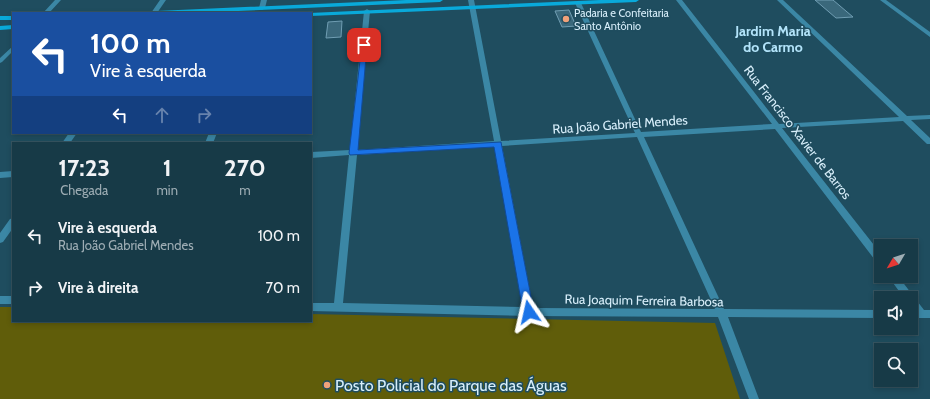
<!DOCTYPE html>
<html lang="pt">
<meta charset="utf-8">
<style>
:root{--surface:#173a47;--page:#244552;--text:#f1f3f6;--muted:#9eadb4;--line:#365460}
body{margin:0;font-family:Cabin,sans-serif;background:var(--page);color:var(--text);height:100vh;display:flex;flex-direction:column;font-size:15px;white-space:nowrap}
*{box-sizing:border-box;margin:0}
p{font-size:13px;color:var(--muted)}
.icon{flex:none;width:22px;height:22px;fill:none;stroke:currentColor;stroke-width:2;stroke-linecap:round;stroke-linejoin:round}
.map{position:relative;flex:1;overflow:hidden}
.sheet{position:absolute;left:12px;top:142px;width:300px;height:180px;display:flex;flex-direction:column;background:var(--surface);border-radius:0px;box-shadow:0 2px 6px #0003,0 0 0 1px var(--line)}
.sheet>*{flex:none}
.top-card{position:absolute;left:12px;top:12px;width:300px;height:122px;border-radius:0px;box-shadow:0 2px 6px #0003,0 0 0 1px var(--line);background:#1a4fa0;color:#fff;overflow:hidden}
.needle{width:26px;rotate:231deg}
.tools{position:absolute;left:874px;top:239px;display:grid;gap:8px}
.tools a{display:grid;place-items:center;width:44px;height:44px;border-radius:0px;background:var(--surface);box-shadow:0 2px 6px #0003,0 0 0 1px var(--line);font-size:20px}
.pin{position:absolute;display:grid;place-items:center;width:34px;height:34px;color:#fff;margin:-17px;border-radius:8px;box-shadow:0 2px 6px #0006}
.me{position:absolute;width:44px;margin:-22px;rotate:349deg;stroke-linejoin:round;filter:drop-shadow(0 0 3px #0008)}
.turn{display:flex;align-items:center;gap:14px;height:84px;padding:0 12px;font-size:18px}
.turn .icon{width:52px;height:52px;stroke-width:2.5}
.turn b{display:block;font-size:28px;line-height:34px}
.lanes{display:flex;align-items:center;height:38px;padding:0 12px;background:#0003;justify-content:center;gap:20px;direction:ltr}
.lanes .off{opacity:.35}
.eta{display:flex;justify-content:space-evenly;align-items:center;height:68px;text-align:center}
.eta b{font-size:24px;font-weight:800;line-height:28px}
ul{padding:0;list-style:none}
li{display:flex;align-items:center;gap:12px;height:52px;padding:0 12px}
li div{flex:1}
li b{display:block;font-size:15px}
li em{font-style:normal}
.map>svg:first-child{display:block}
.green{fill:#605d0a}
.building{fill:#3a687b;stroke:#709eb3}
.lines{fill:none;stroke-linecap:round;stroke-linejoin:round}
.street{fill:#3b87a5;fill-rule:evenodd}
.secondary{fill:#09a9da;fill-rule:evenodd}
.route{fill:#1a73e8;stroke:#114b97}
.poi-dot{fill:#f0a27a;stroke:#1f4d5f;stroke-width:1.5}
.labels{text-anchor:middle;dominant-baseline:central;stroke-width:3;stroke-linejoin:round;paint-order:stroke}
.far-poi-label{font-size:11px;fill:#d7eefa;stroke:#1f4d5f;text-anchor:start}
.street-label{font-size:13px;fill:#d7eefa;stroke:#1f4d5f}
.far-district-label{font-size:14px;font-weight:bold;fill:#b3e4fa;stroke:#1f4d5f}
.near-poi-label{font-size:16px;fill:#d7eefa;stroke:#1f4d5f;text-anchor:start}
</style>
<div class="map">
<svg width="930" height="399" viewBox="0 0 930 399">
<rect width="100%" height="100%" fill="#1f4d5f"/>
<path class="green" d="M0 307H13V321H311V314L715 323 740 399H0Z"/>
<path class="building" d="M815 0H833L853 17 836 18Z
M569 10 576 26 562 27 555 11Z
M342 21 341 37 326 38 328 22Z"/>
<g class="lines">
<path class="street" d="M55 0H61L49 13H43Z
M160 0H166L157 13H151Z
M261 0H267L265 8 262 10 259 8Z
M468 0H474L501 141 635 133 575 3 578 1 581 3 641 132 772 124 676 0H682L779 124 899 117 777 0H783L907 116 930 115V119L911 120 930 138V144H927L903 121 782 128 881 254V265L878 264 775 129 644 137 724 309 881 310V318L728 317 759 399H749L718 317 529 316 311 311V303H334L349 155 311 158V152L350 150 364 11 367 9 370 11 357 150 494 141ZM637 137 715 309 533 308 502 146ZM495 146 523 307 343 303 357 155Z
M880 0H886L930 32V37Z
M13 46V51L2 62 0 63V58Z
M69 133H77L70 143H62Z
M209 133H217L213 143H205Z
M13 171V177L0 178V172Z
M13 218V228L3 242 0 243V233L10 219Z
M888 276H898L924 310H930V318H911V310H913L911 307V298H904Z
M0 296H13V304H0Z"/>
<path class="secondary" d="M406 0H443L440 2 191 13H153L156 11Z
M600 0H639L636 2 311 16V13H309Z
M0 16H13V20H0Z
M13 25V29L0 30V26Z"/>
</g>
<path class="route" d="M362 44 367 45 358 150 501 142 534 312 533 315 529 317 525 315 523 312 494 147 350 155 349 153Z"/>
<g class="poi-dot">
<circle cx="566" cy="19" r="4"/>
<circle cx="327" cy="385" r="4"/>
</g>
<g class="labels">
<g class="far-poi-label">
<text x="574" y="13">Padaria e Confeitaria<tspan x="574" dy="13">Santo Antônio</tspan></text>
</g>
<g class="street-label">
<text transform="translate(620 124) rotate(-4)">Rua João Gabriel Mendes</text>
<text transform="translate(798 132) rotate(52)">Rua Francisco Xavier de Barros</text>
<text transform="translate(644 300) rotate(1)">Rua Joaquim Ferreira Barbosa</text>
</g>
<g class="far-district-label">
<text x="773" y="31">Jardim Maria<tspan x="773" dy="16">do Carmo</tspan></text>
</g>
<g class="near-poi-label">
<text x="335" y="385">Posto Policial do Parque das Águas</text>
</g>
</g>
</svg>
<div class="tools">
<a><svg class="needle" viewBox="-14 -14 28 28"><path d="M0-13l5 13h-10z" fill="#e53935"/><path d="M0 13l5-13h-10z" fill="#9eadb4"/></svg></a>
<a><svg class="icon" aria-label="sound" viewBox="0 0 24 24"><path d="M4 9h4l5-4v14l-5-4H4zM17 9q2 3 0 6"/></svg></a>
<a><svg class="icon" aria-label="search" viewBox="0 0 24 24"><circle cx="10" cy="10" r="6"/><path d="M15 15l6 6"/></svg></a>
</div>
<div class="pin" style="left:364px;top:45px;background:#d93025"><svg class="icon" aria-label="arrive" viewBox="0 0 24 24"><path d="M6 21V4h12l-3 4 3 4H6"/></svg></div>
<svg class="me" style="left:529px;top:312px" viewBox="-20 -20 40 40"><path d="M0-17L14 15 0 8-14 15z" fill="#1a73e8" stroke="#fff" stroke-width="4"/></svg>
<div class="top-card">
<div class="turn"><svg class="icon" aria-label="left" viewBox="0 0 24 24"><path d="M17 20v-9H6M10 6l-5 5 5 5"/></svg><div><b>100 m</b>Vire à esquerda</div></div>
<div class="lanes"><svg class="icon" aria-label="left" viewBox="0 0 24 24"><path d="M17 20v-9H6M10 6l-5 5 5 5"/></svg><svg class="icon off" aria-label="ahead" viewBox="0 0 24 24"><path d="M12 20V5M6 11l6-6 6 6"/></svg><svg class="icon off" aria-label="right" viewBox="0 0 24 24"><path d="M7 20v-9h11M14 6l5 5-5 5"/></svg></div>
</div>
<section class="sheet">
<div class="eta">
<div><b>17:23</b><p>Chegada</p></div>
<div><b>1</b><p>min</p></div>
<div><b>270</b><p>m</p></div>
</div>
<ul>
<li><svg class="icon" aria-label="left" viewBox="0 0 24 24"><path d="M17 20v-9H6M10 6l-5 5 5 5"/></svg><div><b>Vire à esquerda</b><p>Rua João Gabriel Mendes</p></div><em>100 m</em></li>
<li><svg class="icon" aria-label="right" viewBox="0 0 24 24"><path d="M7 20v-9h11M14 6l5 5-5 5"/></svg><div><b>Vire à direita</b></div><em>70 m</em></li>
</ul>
</section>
</div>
